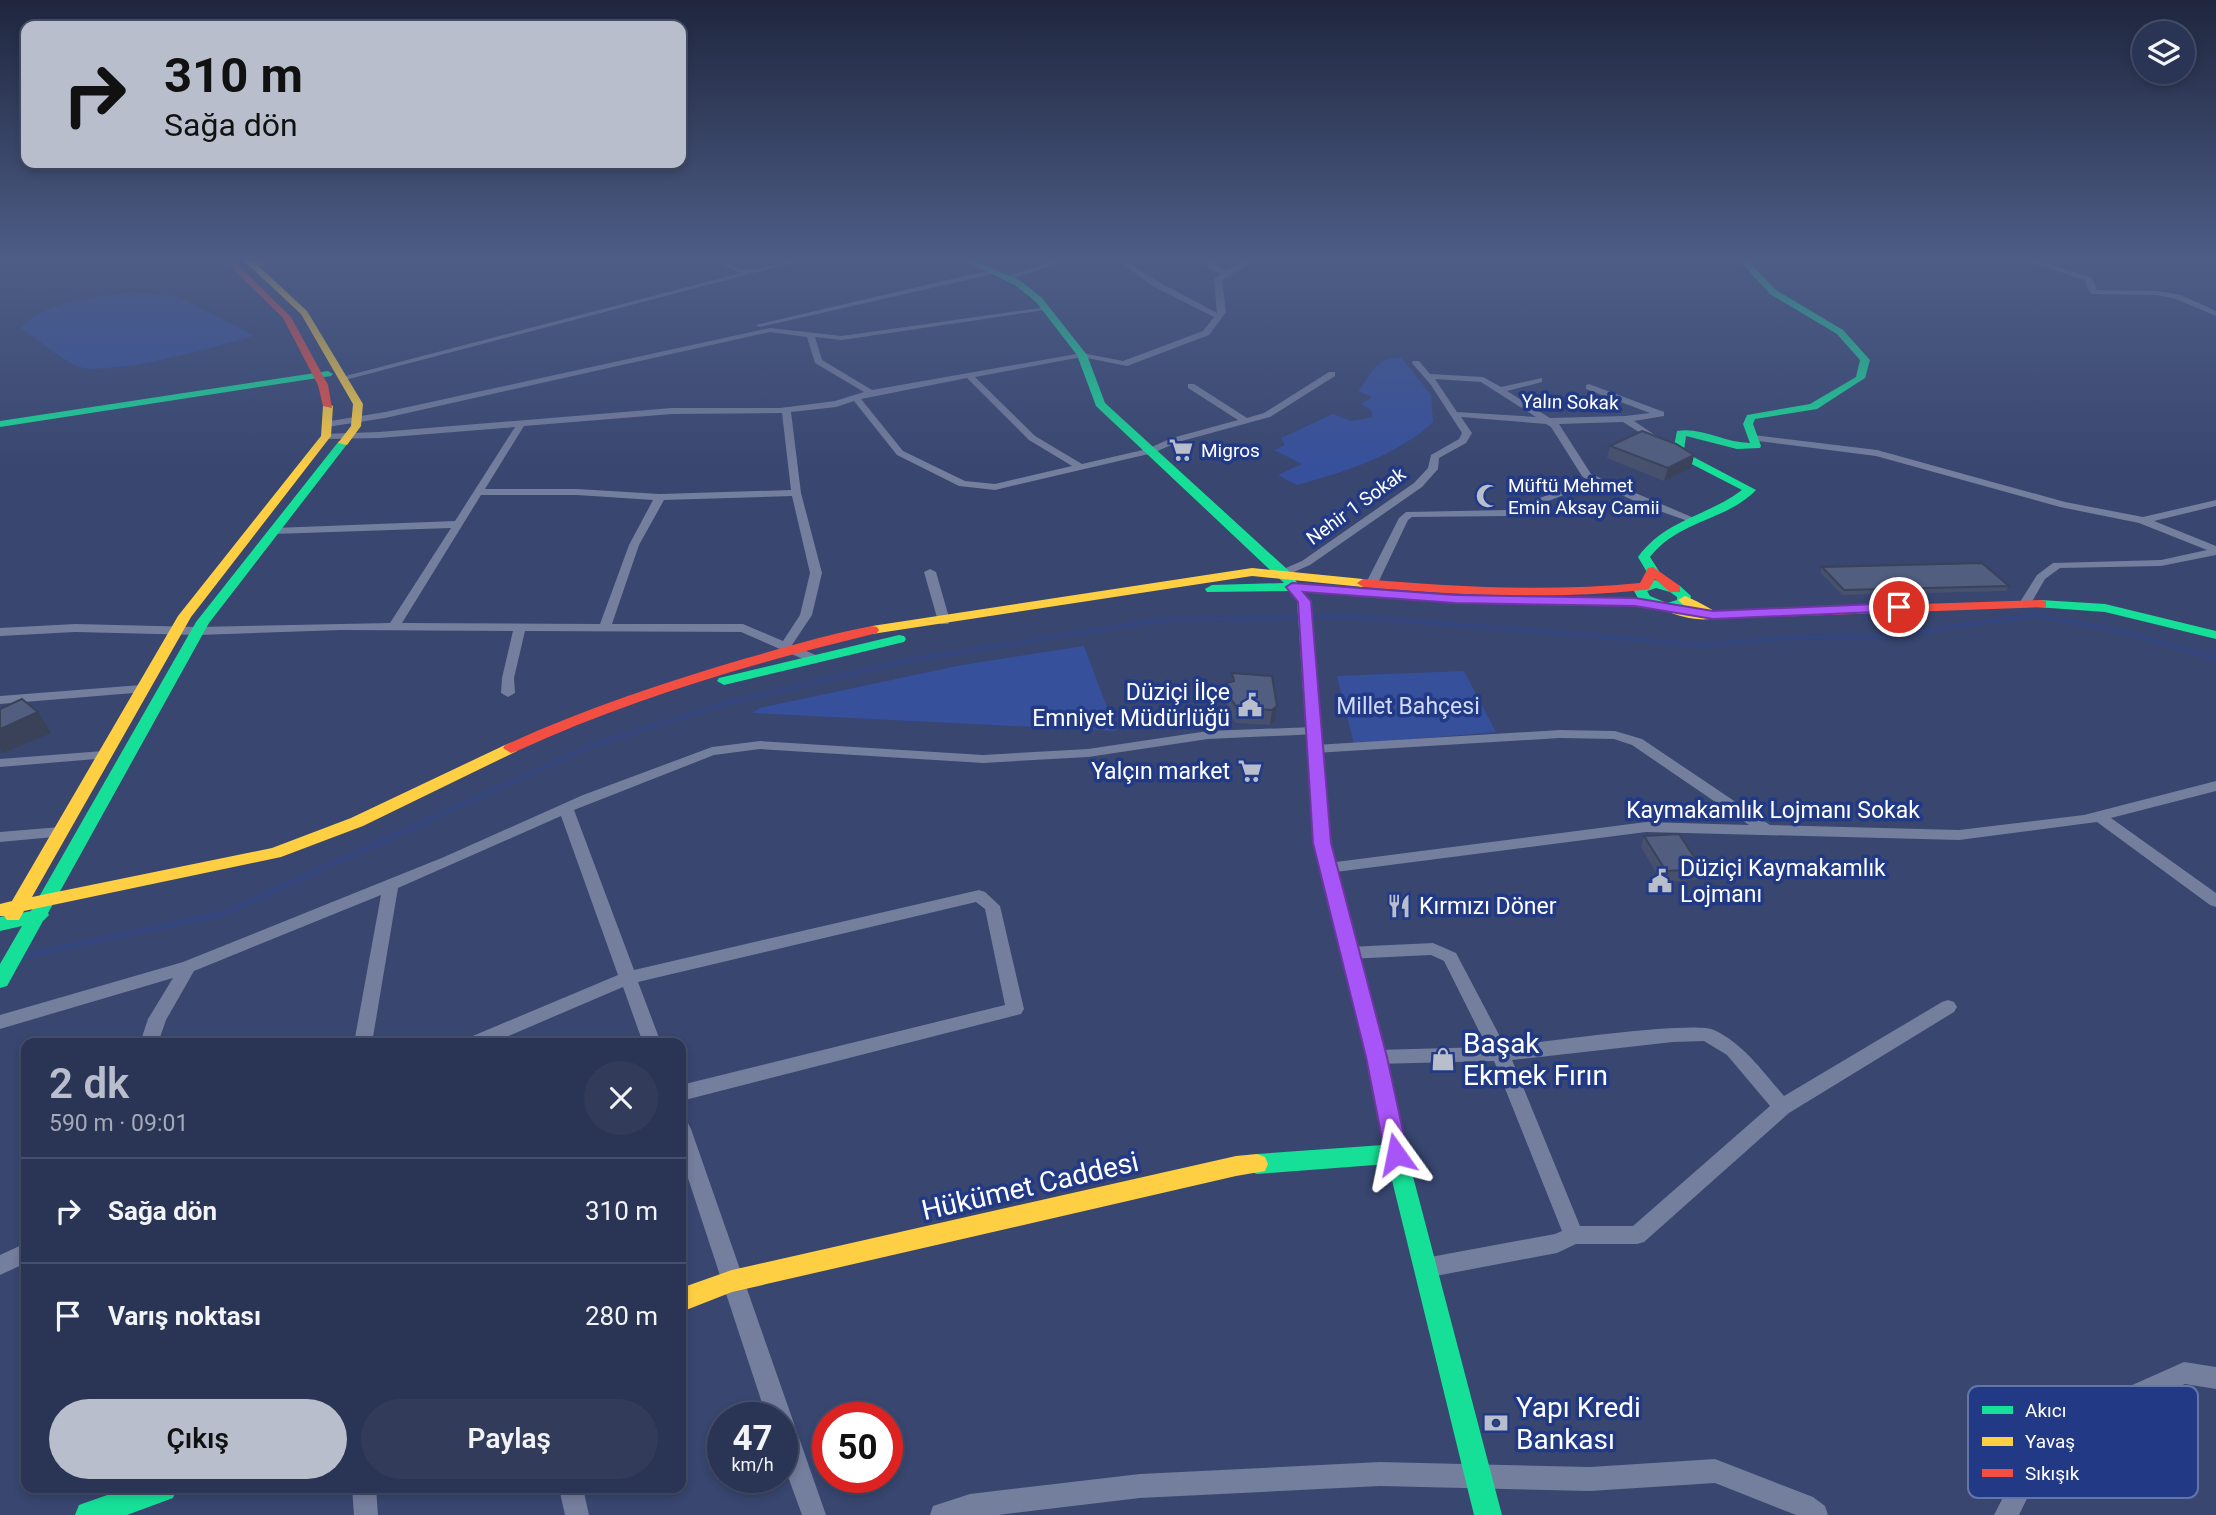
<!DOCTYPE html>
<html lang="tr">
<meta charset="utf-8">
<style>
:root{--surface:#2a3454;--page:#323c5a;--text:#f1f3f6;--muted:#a5aab8;--line:#464f6b;--accent:#b9becd}
body{margin:0;font-family:Roboto,sans-serif;background:var(--page);color:var(--text);height:100vh;display:flex;flex-direction:column;font-size:26px;white-space:nowrap}
*{box-sizing:border-box;margin:0}
p{font-size:23px;color:var(--muted)}
.icon{flex:none;width:38px;height:38px;fill:none;stroke:currentColor;stroke-width:2;stroke-linecap:round;stroke-linejoin:round}
.map{position:relative;flex:1;overflow:hidden}
.details{position:absolute;left:21px;top:1038px;width:665px;height:455px;display:flex;flex-direction:column;background:var(--surface);border-radius:14px;box-shadow:0 4px 10px #0003,0 0 0 2px var(--line)}
.details>*{flex:none}
.hud{position:absolute;left:21px;top:21px;width:665px;height:147px;border-radius:14px;box-shadow:0 4px 10px #0003,0 0 0 2px var(--line);background:#b9becd;color:#111;overflow:hidden}
.buttons{position:absolute;left:2132px;top:21px;display:grid;gap:14px}
.buttons a{display:grid;place-items:center;width:63px;height:63px;border-radius:50%;background:var(--surface);box-shadow:0 4px 10px #0003,0 0 0 2px var(--line);font-size:35px}
.speed{position:absolute;left:707px;top:1402px;display:flex;gap:14px;font-size:35px;font-weight:700;text-align:center}
.speed>*{display:grid;place-content:center;width:91px;height:91px;border-radius:50%;background:var(--surface);box-shadow:0 4px 10px #0003,0 0 0 2px var(--line);line-height:1}
.speed small{font-size:18px;font-weight:400}
.speed .limit{border:10px solid #d22;background:#fff;color:#111}
.pin{position:absolute;display:grid;place-items:center;width:60px;height:60px;color:#fff;margin:-30px;border:4px solid #fff;border-radius:50%;box-shadow:0 2px 7px #0007}
.me{position:absolute;width:77px;margin:-38px;rotate:348deg;stroke-linejoin:round;filter:drop-shadow(0 0 5px #0008)}
.turn{display:flex;align-items:center;gap:24px;height:147px;padding:0 28px;font-size:32px}
.turn .icon{width:91px;height:91px;stroke-width:2.5}
.turn b{display:block;font-size:49px;line-height:60px}
.round{display:grid;place-items:center;flex:none;width:74px;height:74px;border-radius:37px;background:var(--page)}
.headline{display:flex;align-items:center;justify-content:space-between;height:119px;padding:0 28px}
h1{font-size:42px;font-weight:600;line-height:52px;color:var(--accent)}
.cta{display:flex;gap:14px;margin-top:auto;padding:14px 28px}
.cta a{flex:1;height:80px;border-radius:42px;background:var(--accent);color:#111;font-size:28px;font-weight:600;line-height:80px;text-align:center}
.cta a+a{background:var(--page);color:var(--text)}
ul{padding:0;list-style:none}
li{display:flex;align-items:center;gap:21px;height:105px;padding:0 28px;border-top:2px solid var(--line)}
li div{flex:1}
li b{display:block;font-size:26px}
li em{font-style:normal}
.map>svg:first-child{display:block}
.green{fill:#36509c}
.lines{fill:none;stroke-linecap:round;stroke-linejoin:round}
.stream-far2{stroke:#34467d;stroke-width:2.5}
.stream-far1{stroke:#34467d;stroke-width:5}
.stream{stroke:#34467d;stroke-width:6}
.street{fill:#747e9d;fill-rule:evenodd}
.fast{fill:#16e098;fill-rule:evenodd}
.slow{fill:#ffcf43;fill-rule:evenodd}
.jam{fill:#f24e42;fill-rule:evenodd}
.wall{fill:#47516d}
.shaded-wall{fill:#394259}
.building{fill:#525e7f;stroke:#394259;stroke-width:2}
.route{fill:#a855f7;stroke:#6d37a1;stroke-width:2}
.labels{text-anchor:middle;dominant-baseline:central;stroke-width:7;stroke-linejoin:round;paint-order:stroke}
.far-street-label{font-size:19px;fill:#fff;stroke:#223a86}
.far-poi-label{font-size:19px;fill:#fff;stroke:#223a86;text-anchor:start}
.poi-label{font-size:23px;fill:#fff;stroke:#223a86;text-anchor:end}
.park-label{font-size:23px;fill:#d0daf7;stroke:#223a86}
.street-label{font-size:23px;fill:#fff;stroke:#223a86}
.near-poi-label{font-size:28px;fill:#fff;stroke:#223a86;text-anchor:start}
.near-street-label{font-size:28px;fill:#fff;stroke:#223a86}
.key{fill:#223a86;stroke:#6475aa;stroke-width:2}
.key-label{font-size:19px;fill:#fff}
</style>
<div class="map">
<svg width="2216" height="1515" viewBox="0 0 2216 1515">
<rect width="100%" height="100%" fill="#384670"/>
<path class="green" d="M132 293 177 296 254 336C219 345 105 380 74 365 56 355 38 340 21 328 45 300 97 297 132 293Z
M1401 357 1431 395 1433 422C1397 456 1344 472 1297 485L1278 475 1302 464 1274 450 1285 445 1281 438 1333 414 1352 421 1373 417 1371 410 1361 404 1372 397 1358 391C1374 373 1371 360 1401 357Z
M1084 646 1116 731 752 713 760 708 962 665Z
M1464 671 1496 732 1354 744 1337 676Z"/>
<g class="lines">
<path class="stream-far2" d="M0 291 109 286 249 260"/>
<path class="stream-far1" d="M427 821 590 746 724 704 904 661 1160 620 1351 616 1703 645 1798 637 1890 636 2036 615 2125 632 2216 658"/>
<path class="stream" d="M19 957 225 913 431 819"/>
<path class="street" d="M269 259H281L253 267 249 265Z
M709 259C723 259 738 272 752 270 771 268 788 259 807 259L345 380 338 378 741 273Z
M1060 259H1071L1008 280 1001 278Z
M1202 259H1209L1226 271 1249 259H1257L1222 280 1226 312 1209 335 1127 366 1082 357 975 377 1035 436 1082 464 1147 449 1172 438 1238 420 1188 388V384H1194L1247 418 1264 413 1329 372H1335V376L1270 417 1178 442 1153 453 995 490 959 486 897 455 854 401 836 407 791 412 801 493 822 573 812 615 792 645 818 656 820 659 818 662H810L741 632 525 631 514 678 515 693 508 697 501 693 502 678 513 631 341 630 198 635 75 632 0 636V628L75 624 198 627 390 623 451 528 274 534 269 531 274 528 455 521 515 427 379 438 326 439 321 436 323 434 379 432 672 408H780L835 401 864 392 815 363 807 337 770 332 385 418 327 427 324 426V422L385 412 770 328 842 336 1047 307 1051 309 842 340 815 337 822 360 872 390 1082 353 1123 361 1203 331 1214 317 1151 285 1124 265V263H1128L1157 281 1217 313 1214 279 1221 274 1211 270ZM967 378 1029 440 1072 466 995 484 965 481 903 451 861 399ZM782 413 791 490 660 494 577 489H485L524 426 672 414ZM481 495H577L653 500 629 545 600 624 402 623ZM792 496 810 573 800 615 783 641 743 624H612L639 545 664 500Z
M2023 259H2033L2092 278 2097 290 2157 291 2181 295 2216 311V316L2176 299 2157 295 2092 294 2087 288 2086 281Z
M990 270 993 274 760 327 756 325Z
M1413 361H1419L1430 374 1483 377 1501 387 1542 378V382L1507 391 1550 418 1625 416 1650 413 1586 389V385L1589 384 1664 412V416L1634 421 1661 439V443L1658 444 1623 422 1559 424 1591 474 1694 518 1689 521 1685 520 1648 507 1595 483 1509 516 1412 517 1408 520 1378 583 1372 586 1368 585 1366 583 1399 518 1406 512 1508 510 1587 480 1582 476 1551 427 1546 424 1461 417 1472 433 1466 443 1439 458 1438 469 1422 487 1310 565 1287 575H1279V571L1302 561 1414 483 1428 468 1431 455 1459 439 1462 433 1431 385 1412 363ZM1435 379 1481 382 1536 417 1457 412Z
M1753 435 1877 450 2065 502 2143 517 2216 500V506L2154 521 2216 546V555L2161 566 2060 568 2045 579 2030 605H2022L2020 602 2037 575 2053 563 2161 560 2207 550 2139 523 2060 507 1876 456 1750 440 1748 438Z
M930 569 936 572 950 621 948 624H940L938 621 924 572Z
M141 685 148 689 146 692 0 704V696Z
M1314 727 1321 731 1319 734 1208 739 1088 757 983 763 760 749 714 755 574 810 634 970 979 890 985 892 1000 906 1024 1009 1021 1014 681 1101V1085L1005 1005 985 909 976 902 638 982 661 1043H643L623 987 492 1043H465L468 1038 618 975 561 816 398 888 372 1043H354L381 895 194 971 166 1020 158 1043H140L148 1019 173 978 0 1029V1015L183 962 444 857 583 795 712 747 760 741 983 755 1088 749 1208 731Z
M1560 730 1615 731 1642 739 1770 825 1959 830 2084 815 2216 781V791L2111 818 2216 893V907L2210 905 2097 822 1959 840 1646 832 1328 873 1322 872 1320 868 1322 864 1328 863 1646 822 1749 825 1632 745 1614 739 1560 738 1315 753 1308 749 1315 745Z
M103 751 108 752 110 755 108 758 0 767V759Z
M60 827 68 832 65 836 0 842V832Z
M1433 943 1456 953 1505 1046C1538 1043 1694 1020 1714 1030 1744 1044 1763 1072 1784 1096L1942 1002 1948 1000 1954 1002 1957 1007 1954 1012 1789 1113 1644 1242 1637 1244H1576L1557 1253 1425 1278 1417 1275 1414 1268 1417 1261 1425 1258 1555 1234 1562 1231 1494 1061 1376 1064 1370 1062 1367 1057 1370 1052 1376 1050 1487 1047 1444 961 1431 955 1348 959 1342 957 1340 953 1342 949 1348 947ZM1704 1041 1727 1055 1770 1106 1633 1226H1580L1512 1060 1673 1042Z
M681 1121 688 1123 691 1129 826 1515H802L782 1460V1418H767L681 1157Z
M26 1243V1263L0 1275V1255Z
M2184 1362 2216 1367V1389L2185 1384 2083 1430 2039 1474 2019 1515H1994L2023 1458 2067 1414Z
M1715 1459 1813 1497 1825 1506 1828 1515H1796L1715 1483 1590 1491 1380 1486 1140 1498 998 1515H930L933 1506 970 1494 1140 1474 1380 1462 1590 1467Z
M352 1488H376L378 1515H354Z
M559 1488H583L589 1515H565Z"/>
<path class="fast" d="M960 259H971L1021 281 1042 298 1087 355 1105 403 1288 570 1298 584 1313 585 1315 588 1313 591 1304 592 1311 601 1329 836 1327 840 1321 842 1313 836 1297 601 1290 591 1207 592 1205 589 1212 585 1284 583 1096 406 1077 355 1036 302 1015 285Z
M1738 259H1746L1776 290 1843 330 1870 360 1865 378 1817 409 1755 419 1753 424 1761 446 1760 448 1737 449 1686 436 1684 450 1686 453 1756 490C1726 521 1679 520 1650 557L1659 571 1653 575 1648 574 1638 557C1666 519 1706 517 1742 490L1678 457 1673 451 1677 431C1702 427 1725 443 1750 443L1743 424 1747 415 1810 404 1856 377 1860 360 1837 334 1770 294Z
M328 371 333 374 331 376 0 427V421Z
M339 441 348 443 209 623 48 913 49 915 43 921 7 986 0 988V964L22 926 0 931V917L31 911 196 622Z
M1655 580 1680 586 1691 596 1689 606 1666 611 1640 602 1633 589ZM1656 588 1670 592 1677 597V600L1667 603 1650 596 1647 591Z
M2041 600 2105 604 2216 631V639L2105 612 2036 607V601Z
M899 635 904 636 906 639 904 642 724 685 717 681 719 678Z
M1394 1137 1402 1139 1405 1146 1502 1515H1474L1388 1164 1257 1174 1249 1171 1246 1164 1249 1157 1257 1154 1383 1145 1386 1139Z
M127 1488H177L173 1498 127 1515H75L79 1505Z"/>
<path class="slow" d="M242 259H251L307 311 363 404 361 426 347 445 338 443 351 426 353 404 301 314Z
M328 403 333 406 331 436 191 617 32 897 272 848 351 818 505 745 511 743 519 748 517 751 363 826 281 857 24 911 19 920H7L4 916H0V904L12 901 178 616 321 436 323 406Z
M1252 568 1363 579 1369 583 1363 587 1252 576 872 634 865 630 872 626Z
M1685 596C1691 598 1716 611 1720 615 1708 625 1672 616 1660 607L1667 603 1688 609 1678 600Z
M1257 1154 1265 1157 1268 1164 1265 1171 1236 1176 732 1292 681 1312V1288L732 1270 1236 1156Z"/>
<path class="jam" d="M223 259H232L291 317 328 385 332 408 323 406 318 385 283 318Z
M1653 567 1680 586V592H1670L1655 579 1649 589 1644 590C1550 600 1457 595 1363 587L1357 583 1363 579C1455 587 1547 592 1640 583L1648 568Z
M1611 597 1658 601 1665 605 1658 609 1606 604 1604 601Z
M2041 600 2046 601V607L1713 619 1706 615 1713 611Z
M872 626 877 627 879 630 877 633C754 663 632 698 517 751L511 753 503 748 505 745C584 709 665 682 747 658 789 646 830 634 872 626Z
M1321 830 1329 836 1386 1057 1405 1146 1402 1153 1394 1155 1386 1153 1383 1146 1366 1057 1313 836Z"/>
</g>
<path class="wall" d="M1610 446 1694 455 1691 468 1664 481 1607 458Z
M1822 567 2009 586 2006 591 1842 595 1820 572Z
M1232 673 1277 706 1275 721 1270 725 1236 723 1228 712 1226 698 1227 683 1232 681Z
M1644 836 1702 869 1698 880 1662 882 1641 847Z"/>
<path class="shaded-wall" d="M1694 455 1691 468 1664 481 1668 468Z
M1277 706 1275 721 1270 725 1272 710Z
M38 712 51 733 3 753 0 749V729Z"/>
<path class="building" d="M1642 431 1676 444 1694 455 1668 468 1610 446Z
M1982 563 2009 586 1844 590 1822 567Z
M1232 673 1272 676 1277 706 1272 710 1237 708 1229 696 1227 683 1234 681Z
M22 699 38 712 0 729V709Z
M1679 834 1702 869 1666 871 1644 836Z"/>
<linearGradient id="sky" x2="0" y2="1"><stop stop-color="#1f263e"/><stop offset="0.55" stop-color="#4d5d86"/><stop offset="1" stop-color="#4d5d86" stop-opacity="0"/></linearGradient>
<rect width="2216" height="471" fill="url(#sky)"/>
<path class="route" d="M1292 583 1455 595 1635 598 1713 611 1899 603 1906 607 1899 611 1713 619 1635 606 1455 603 1303 592 1311 601 1331 843 1387 1057 1408 1154 1404 1161 1396 1164 1389 1161 1385 1154 1366 1057 1313 843 1298 602 1286 587Z"/>
<defs>
<g id="supermarket-bare" transform="scale(1.89)"><path d="M-6-5.5h2.5l.6 2H6L4.5 2H-2.5L-4.4-4H-6ZM-1.5 3.2a1.3 1.3 0 1 0 .1 0ZM3 3.2a1.3 1.3 0 1 0 .1 0Z" fill="#b9becd" stroke="#223a86" stroke-width="2.5" paint-order="stroke"/></g>
<g id="mosque-bare" transform="scale(1.89)"><path d="M3.5-4.9A6 6 0 1 0 3.5 4.9A5 5 0 1 1 3.5-4.9Z" fill="#b9becd" stroke="#223a86" stroke-width="2.5" paint-order="stroke"/></g>
<g id="civic-bare" transform="scale(1.89)"><path d="M-.6-6.5H3V-4.5H.6V-3L4-1V1h2V6H-6V1h2V-1L-.6-3ZM-1.2 2.5V6h2.4V2.5Z" fill="#b9becd" stroke="#223a86" stroke-width="2.5" paint-order="stroke"/></g>
<g id="restaurant-bare" transform="scale(1.89)"><path d="M-5-6h1v4h1v-4h1v4h1v-4h1v5L-1.5 .5V6h-2V.5L-5-1ZM5-6V6H3V1.5H1.5Q1.5-4 5-6Z" fill="#b9becd" stroke="#223a86" stroke-width="2.5" paint-order="stroke"/></g>
<g id="shop-bare" transform="scale(1.89)"><path d="M-5-2.5h2.3a2.7 3.5 0 0 1 5.4 0H5L5.5 6h-11ZM-1.5-2.5h3a1.5 2.3 0 0 0-3 0Z" fill="#b9becd" stroke="#223a86" stroke-width="2.5" paint-order="stroke"/></g>
<g id="bank-bare" transform="scale(1.89)"><path d="M-6-4H6V4H-6ZM0-2.3a2.3 2.3 0 1 0 0 4.6a2.3 2.3 0 1 0 0-4.6Z" fill="#b9becd" stroke="#223a86" stroke-width="2.5" paint-order="stroke"/></g>
</defs>
<g fill-rule="evenodd">
<use href="#supermarket-bare" x="1181" y="450"/>
<use href="#mosque-bare" x="1488" y="496"/>
<use href="#civic-bare" x="1250" y="705"/>
<use href="#supermarket-bare" x="1250" y="771"/>
<use href="#civic-bare" x="1660" y="881"/>
<use href="#restaurant-bare" x="1399" y="906"/>
<use href="#shop-bare" x="1443" y="1059"/>
<use href="#bank-bare" x="1496" y="1423"/>
</g>
<g class="labels">
<g class="far-street-label">
<text transform="translate(1570 402) rotate(1)">Yalın Sokak</text>
<text transform="translate(1356 506) rotate(-36)">Nehir 1 Sokak</text>
</g>
<g class="far-poi-label">
<text x="1201" y="450">Migros</text>
<text x="1508" y="485">Müftü Mehmet<tspan x="1508" dy="22">Emin Aksay Camii</tspan></text>
</g>
<g class="poi-label">
<text x="1230" y="692">Düziçi İlçe<tspan x="1230" dy="26">Emniyet Müdürlüğü</tspan></text>
<text x="1230" y="771">Yalçın market</text>
<text x="1680" y="868" text-anchor="start">Düziçi Kaymakamlık<tspan x="1680" dy="26">Lojmanı</tspan></text>
<text x="1419" y="906" text-anchor="start">Kırmızı Döner</text>
</g>
<g class="park-label">
<text x="1408" y="706">Millet Bahçesi</text>
</g>
<g class="street-label">
<text x="1773" y="810">Kaymakamlık Lojmanı Sokak</text>
</g>
<g class="near-poi-label">
<text x="1463" y="1043">Başak<tspan x="1463" dy="32">Ekmek Fırın</tspan></text>
<text x="1516" y="1407">Yapı Kredi<tspan x="1516" dy="32">Bankası</tspan></text>
</g>
<g class="near-street-label">
<text transform="translate(1030 1186) rotate(-13)">Hükümet Caddesi</text>
</g>
</g>
<rect x="1968" y="1386" width="230" height="112" rx="10" class="key"/>
<rect x="1982" y="1406" width="31" height="8" fill="#16e098"/>
<rect x="1982" y="1437" width="31" height="9" fill="#ffcf43"/>
<rect x="1982" y="1469" width="31" height="8" fill="#f24e42"/>
<g class="key-label">
<text x="2025" y="1417">Akıcı</text>
<text x="2025" y="1448">Yavaş</text>
<text x="2025" y="1480">Sıkışık</text>
</g>
</svg>
<div class="buttons">
<a><svg class="icon" aria-label="layers" viewBox="0 0 24 24"><path d="M12 4l9 5-9 5-9-5zM3 14l9 5 9-5"/></svg></a>
</div>
<div class="speed"><div>47<small>km/h</small></div><div class="limit">50</div></div>
<div class="pin" style="left:1899px;top:607px;background:#d93025"><svg class="icon" aria-label="arrive" viewBox="0 0 24 24"><path d="M6 21V4h12l-3 4 3 4H6"/></svg></div>
<svg class="me" style="left:1396px;top:1154px" viewBox="-20 -20 40 40"><path d="M0-17L14 15 0 8-14 15z" fill="#a855f7" stroke="#fff" stroke-width="4"/></svg>
<div class="hud">
<div class="turn"><svg class="icon" aria-label="right" viewBox="0 0 24 24"><path d="M7 20v-9h11M14 6l5 5-5 5"/></svg><div><b>310 m</b>Sağa dön</div></div>
</div>
<section class="details">
<div class="headline"><div><h1>2 dk</h1><p>590 m · 09:01</p></div><a class="round"><svg class="icon" aria-label="close" viewBox="0 0 24 24"><path d="M6 6l12 12M18 6L6 18"/></svg></a></div>
<ul>
<li><svg class="icon" aria-label="right" viewBox="0 0 24 24"><path d="M7 20v-9h11M14 6l5 5-5 5"/></svg><div><b>Sağa dön</b></div><em>310 m</em></li>
<li><svg class="icon" aria-label="arrive" viewBox="0 0 24 24"><path d="M6 21V4h12l-3 4 3 4H6"/></svg><div><b>Varış noktası</b></div><em>280 m</em></li>
</ul>
<div class="cta"><a>Çıkış</a><a>Paylaş</a></div>
</section>
</div>
